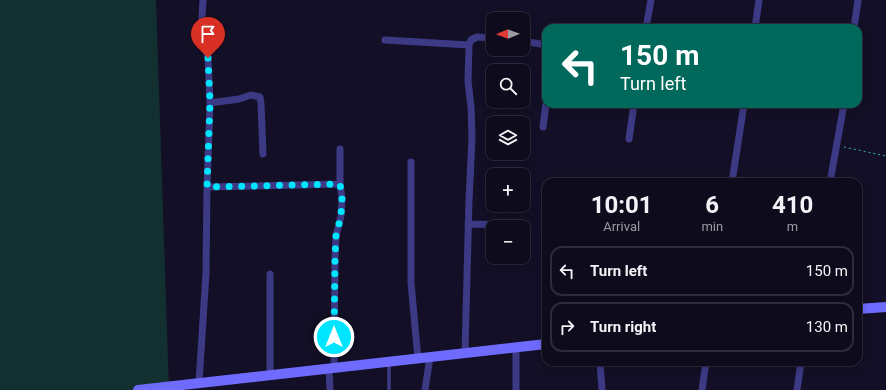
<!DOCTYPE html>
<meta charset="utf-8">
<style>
:root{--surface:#0e0b1c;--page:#171425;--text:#f1f3f6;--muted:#9b9ba3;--line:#2e2b3b}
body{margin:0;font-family:Roboto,sans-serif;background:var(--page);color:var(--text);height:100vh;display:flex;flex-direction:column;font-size:15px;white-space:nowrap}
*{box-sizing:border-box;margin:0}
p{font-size:13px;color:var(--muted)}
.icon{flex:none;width:22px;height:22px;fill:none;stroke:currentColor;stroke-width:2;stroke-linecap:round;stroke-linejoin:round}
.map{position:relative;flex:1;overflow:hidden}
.side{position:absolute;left:542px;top:178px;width:320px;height:188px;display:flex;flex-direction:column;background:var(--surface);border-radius:12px;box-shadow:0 2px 10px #0003,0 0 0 1px var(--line)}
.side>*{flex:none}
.hud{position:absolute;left:542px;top:24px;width:320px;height:84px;border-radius:12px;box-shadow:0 2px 10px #0003,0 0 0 1px var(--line);background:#00695c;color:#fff;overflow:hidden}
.needle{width:26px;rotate:269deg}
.controls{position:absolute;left:486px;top:12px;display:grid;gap:8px}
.controls a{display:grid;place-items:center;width:44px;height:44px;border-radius:8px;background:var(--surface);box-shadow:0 2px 10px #0003,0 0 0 1px var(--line);font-size:20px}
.pin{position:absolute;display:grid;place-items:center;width:34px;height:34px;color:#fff;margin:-41px -17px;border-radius:50% 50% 50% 0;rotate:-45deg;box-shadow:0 0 4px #0007}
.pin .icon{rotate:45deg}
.me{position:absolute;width:44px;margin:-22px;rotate:0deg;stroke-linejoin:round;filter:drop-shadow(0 0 3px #0008)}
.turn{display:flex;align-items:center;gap:14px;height:84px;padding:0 12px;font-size:18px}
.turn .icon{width:52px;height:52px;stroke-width:2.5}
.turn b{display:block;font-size:28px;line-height:34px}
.eta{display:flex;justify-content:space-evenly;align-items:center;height:68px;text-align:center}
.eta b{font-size:24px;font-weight:700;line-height:28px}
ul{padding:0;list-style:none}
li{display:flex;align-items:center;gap:12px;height:50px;margin:0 8px 6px;padding:0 4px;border:2px solid var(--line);border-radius:12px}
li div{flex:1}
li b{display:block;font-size:15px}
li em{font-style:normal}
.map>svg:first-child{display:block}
.green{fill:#12302f}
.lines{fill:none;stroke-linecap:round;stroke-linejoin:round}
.path{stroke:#2fb8b0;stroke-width:1;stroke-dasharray:2 3;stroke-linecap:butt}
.lane{stroke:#3d3a85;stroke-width:3.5}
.street{stroke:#3d3a85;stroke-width:7}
.secondary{stroke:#6f6bff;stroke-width:10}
.route{stroke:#00e5ff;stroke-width:7;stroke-dasharray:0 12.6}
</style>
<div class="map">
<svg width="886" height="390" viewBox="0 0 886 390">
<rect width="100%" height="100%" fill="#130f26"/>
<path class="green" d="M0 0H156L169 390H0Z"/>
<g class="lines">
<path class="path" d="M844 147 886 156"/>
<path class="lane" d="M389 390V363"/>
<path class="street" d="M646 28 651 0
M755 28 759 0
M854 28 858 0
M385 40 469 45
M523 41 546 45
M210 103 239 99 251 95 260 97 261 104 263 154
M543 127 546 104
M629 139 634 104
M411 162V283L418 359
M732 182 744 104
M830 182 844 104
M207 187 340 184
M468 224 511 225
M516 347V390
M465 352 469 201 472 137 471 107 468 81 469 45 471 40 477 37 493 38
M600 362 602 390
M334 368 335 258 336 236 341 216 342 198 340 184V149
M329 369 330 390
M270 375V274
M199 383 206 273 207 187 210 103 208 57 201 34 203 0
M425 390 430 357
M702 390 706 362
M797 390 801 362"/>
<path class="secondary" d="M858 309 886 307
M138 390 546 344"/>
</g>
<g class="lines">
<path class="route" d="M208 58 210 102 207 187 340 184 342 198 341 216 336 236 335 258 334 337"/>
</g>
</svg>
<div class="controls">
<a><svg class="needle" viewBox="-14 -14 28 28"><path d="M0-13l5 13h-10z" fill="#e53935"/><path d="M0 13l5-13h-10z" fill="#9b9ba3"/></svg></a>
<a><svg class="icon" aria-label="search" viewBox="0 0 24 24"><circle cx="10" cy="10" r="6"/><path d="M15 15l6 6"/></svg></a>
<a><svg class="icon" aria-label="layers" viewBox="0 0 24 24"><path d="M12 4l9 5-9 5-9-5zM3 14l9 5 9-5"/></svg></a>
<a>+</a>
<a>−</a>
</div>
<div class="pin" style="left:208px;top:58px;background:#d93025"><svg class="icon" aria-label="arrive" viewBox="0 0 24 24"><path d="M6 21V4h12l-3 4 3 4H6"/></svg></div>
<svg class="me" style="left:334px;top:337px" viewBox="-20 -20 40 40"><circle r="17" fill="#00e5ff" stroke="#fff" stroke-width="3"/><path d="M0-11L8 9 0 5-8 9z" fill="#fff"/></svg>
<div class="hud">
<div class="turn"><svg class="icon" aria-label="left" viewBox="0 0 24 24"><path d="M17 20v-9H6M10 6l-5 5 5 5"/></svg><div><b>150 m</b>Turn left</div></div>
</div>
<section class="side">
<div class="eta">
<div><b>10:01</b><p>Arrival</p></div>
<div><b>6</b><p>min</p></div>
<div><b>410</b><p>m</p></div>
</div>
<ul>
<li><svg class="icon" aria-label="left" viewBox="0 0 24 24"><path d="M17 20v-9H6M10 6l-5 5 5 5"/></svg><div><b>Turn left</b></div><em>150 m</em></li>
<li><svg class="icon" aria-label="right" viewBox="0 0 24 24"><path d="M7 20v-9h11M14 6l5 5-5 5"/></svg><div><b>Turn right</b></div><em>130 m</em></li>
</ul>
</section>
</div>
